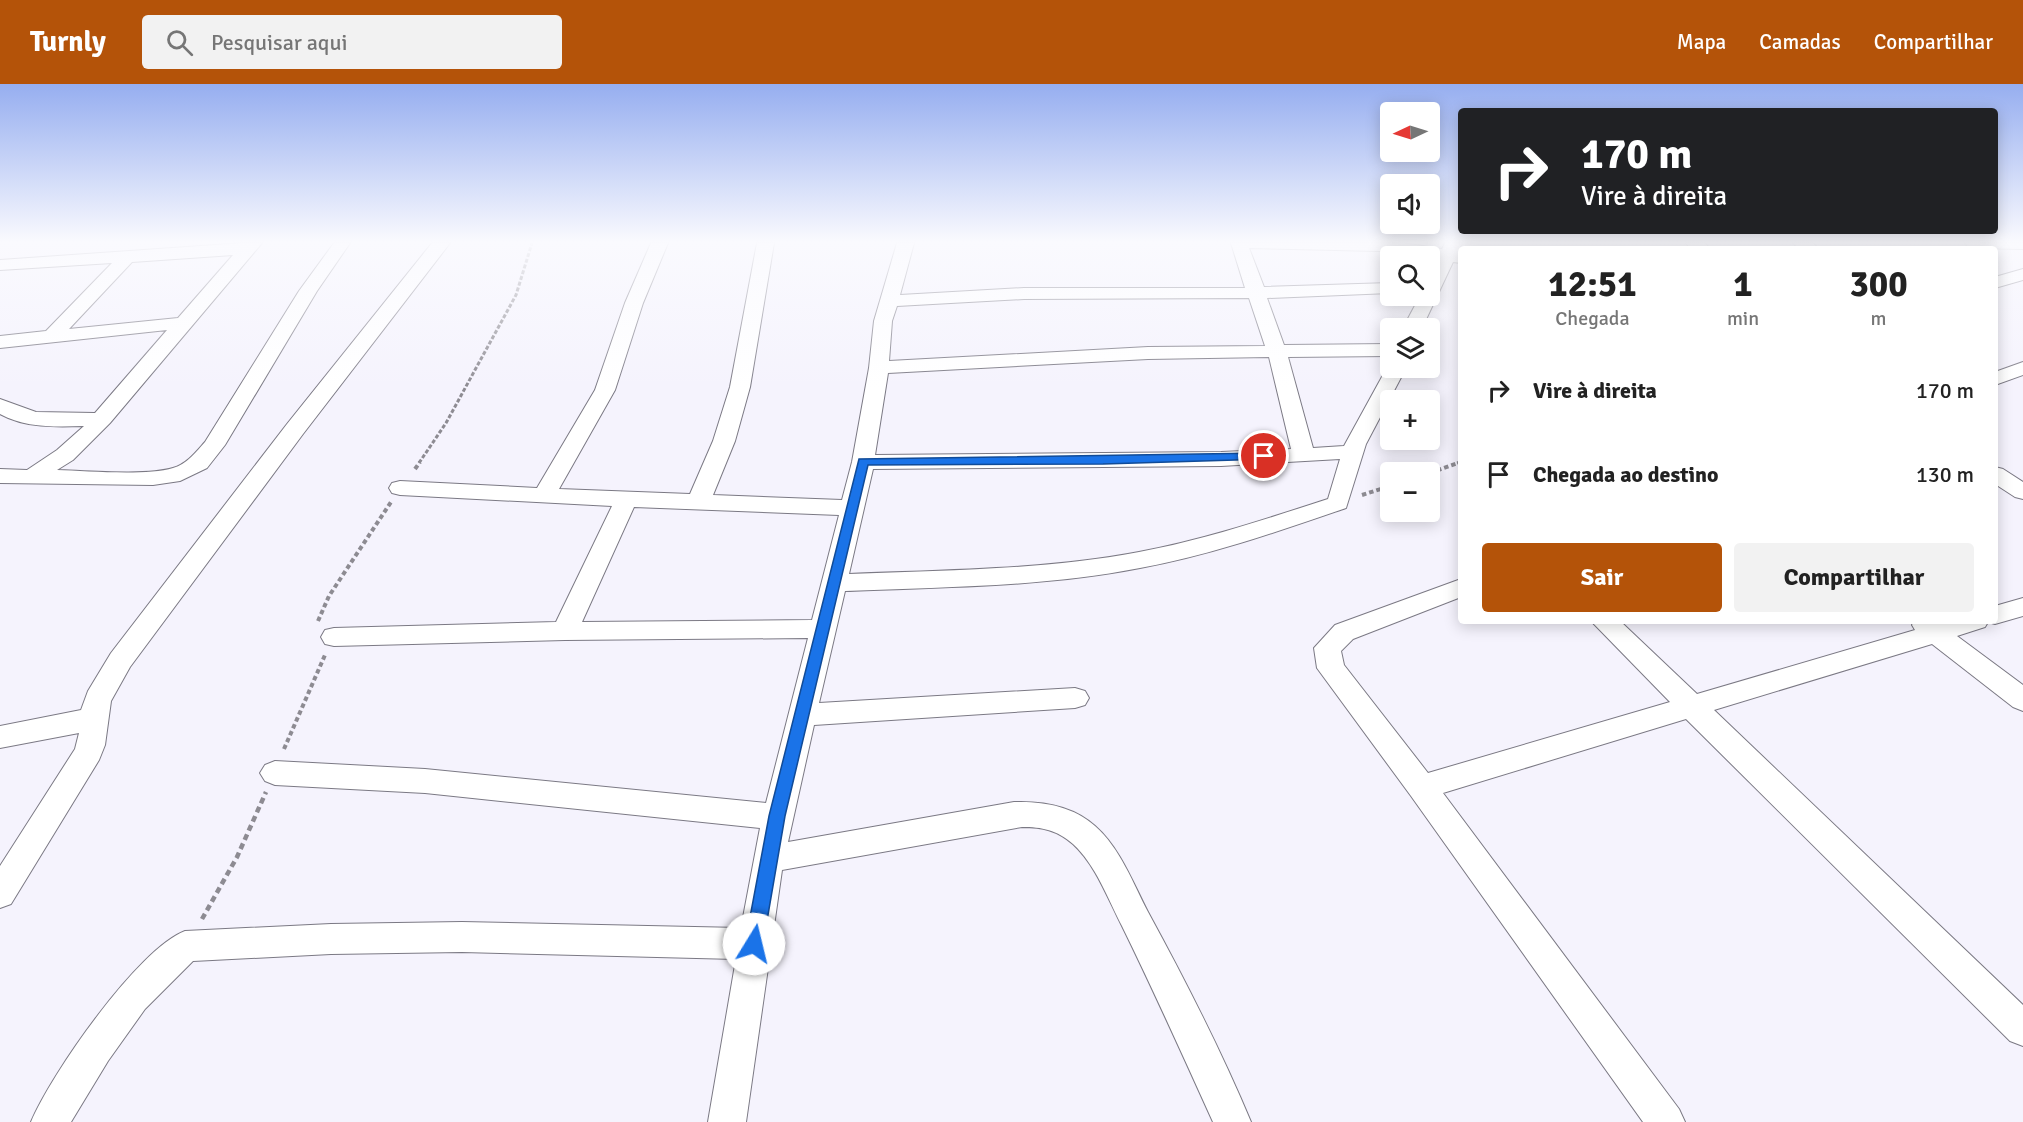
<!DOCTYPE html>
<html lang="pt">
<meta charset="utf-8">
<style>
:root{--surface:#fff;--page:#f2f2f2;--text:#222;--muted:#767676;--accent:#b45309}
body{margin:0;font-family:Signika,sans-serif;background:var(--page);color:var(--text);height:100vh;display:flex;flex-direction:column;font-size:22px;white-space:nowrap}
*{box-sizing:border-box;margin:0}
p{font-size:20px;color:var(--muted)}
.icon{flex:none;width:33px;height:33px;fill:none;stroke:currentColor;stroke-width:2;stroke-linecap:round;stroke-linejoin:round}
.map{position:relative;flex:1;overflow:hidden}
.side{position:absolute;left:1458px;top:162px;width:540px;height:378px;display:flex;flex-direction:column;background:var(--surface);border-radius:6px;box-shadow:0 3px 15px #0003}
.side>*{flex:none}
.top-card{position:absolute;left:1458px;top:24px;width:540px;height:126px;border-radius:6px;box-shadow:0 3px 15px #0003;background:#202124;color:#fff;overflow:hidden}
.needle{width:39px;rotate:266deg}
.buttons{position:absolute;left:1380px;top:18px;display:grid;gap:12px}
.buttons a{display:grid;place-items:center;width:60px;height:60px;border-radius:6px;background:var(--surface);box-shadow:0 3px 15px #0003;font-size:30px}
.pin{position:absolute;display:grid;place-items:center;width:51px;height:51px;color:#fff;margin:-26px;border:3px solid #fff;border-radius:50%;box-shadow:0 2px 6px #0007}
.me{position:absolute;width:66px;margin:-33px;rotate:9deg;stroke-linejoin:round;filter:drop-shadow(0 0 4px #0008)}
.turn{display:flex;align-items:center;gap:21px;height:126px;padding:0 24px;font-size:27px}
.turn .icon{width:78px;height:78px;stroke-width:2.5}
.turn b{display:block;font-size:42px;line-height:51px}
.eta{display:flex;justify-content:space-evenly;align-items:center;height:102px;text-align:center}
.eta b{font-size:36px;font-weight:800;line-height:42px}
.button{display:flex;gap:12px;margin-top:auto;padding:12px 24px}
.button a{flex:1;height:69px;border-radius:6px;background:var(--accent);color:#fff;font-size:24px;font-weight:800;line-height:69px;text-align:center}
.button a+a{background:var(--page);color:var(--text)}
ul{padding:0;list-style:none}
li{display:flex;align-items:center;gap:18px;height:84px;padding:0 24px}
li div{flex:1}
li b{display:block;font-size:22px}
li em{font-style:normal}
header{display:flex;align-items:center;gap:36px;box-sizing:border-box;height:84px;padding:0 30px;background:var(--accent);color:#fff}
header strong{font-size:28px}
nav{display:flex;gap:33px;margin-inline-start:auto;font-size:21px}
.search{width:420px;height:54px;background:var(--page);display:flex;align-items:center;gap:15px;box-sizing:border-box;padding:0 21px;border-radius:6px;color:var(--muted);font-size:22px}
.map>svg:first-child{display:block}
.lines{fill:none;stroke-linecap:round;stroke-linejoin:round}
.minor-casing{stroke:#7b7984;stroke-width:2}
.path-far2{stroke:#8d8b92;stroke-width:3;stroke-dasharray:4 2;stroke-linecap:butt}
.path-far1{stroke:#8d8b92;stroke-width:4;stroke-dasharray:4.5 3;stroke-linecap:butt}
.path{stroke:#8d8b92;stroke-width:4.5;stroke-dasharray:6 4;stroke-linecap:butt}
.minor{fill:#fff;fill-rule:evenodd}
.route{fill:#1a73e8;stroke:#114b97;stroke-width:1.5}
</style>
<header>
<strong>Turnly</strong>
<div class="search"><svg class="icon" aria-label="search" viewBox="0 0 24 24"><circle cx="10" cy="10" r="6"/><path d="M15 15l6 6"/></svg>Pesquisar aqui</div>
<nav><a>Mapa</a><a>Camadas</a><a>Compartilhar</a></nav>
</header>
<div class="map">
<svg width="2023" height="1038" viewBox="0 0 2023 1038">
<rect width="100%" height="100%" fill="#f5f3fd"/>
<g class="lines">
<g class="minor-casing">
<path id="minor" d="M244 159H262L110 339 73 376 57 386C87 387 147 392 173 384 187 380 196 368 205 358L299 207 334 159H350L317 207 225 361 207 384 180 397 153 401 0 399V385L27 386 57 366 84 342C56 343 25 344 0 330V315L36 328 95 329 167 246 0 264V252L46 247 112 179 0 186V176ZM233 171 178 234 69 245 132 178Z
M432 159H450L303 350 130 583 111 617 105 661 99 676 11 820 0 824V782L75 665 79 649 0 664V642L81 626 88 607 111 569 287 340Z
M651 159H668L643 219 615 306 559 405 690 410 713 357 730 303 757 159H774L750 303 735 357 713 411 842 416 852 378 869 284 874 237 897 159H914L900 211 1024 204H1245L1231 159H1402L1442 165 1445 159H1462L1458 168 1461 169V179L1453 178 1422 244H1403L1420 212H1430V191L1438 174 1379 167 1249 164 1264 203 1390 199V209L1267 214 1284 261 1390 260V272L1288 273 1313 364 1344 362 1389 280 1390 284H1406L1366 360 1346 424C1279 447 1211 471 1140 484 1043 503 943 503 845 507L819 619 1075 604 1085 607 1089 614 1085 621 1075 624 814 641 788 758 1014 718C1043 717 1073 722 1095 742 1120 764 1133 799 1148 828 1185 896 1221 966 1251 1038H1213C1183 972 1154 907 1122 842 1108 815 1096 781 1073 760 1057 746 1042 743 1022 743L782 786 746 1038H708L736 875 462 868 331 870 193 877 145 925 108 977 71 1038H31C51 990 138 865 185 847L331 840 462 838 741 844 760 744 425 709 275 701 265 697 260 689 265 681 275 677 425 685 766 719 808 554 565 556 334 562 325 560 321 553 325 546 334 544 556 538 612 422 400 411 392 409 389 404 392 399 400 397 537 404 595 306 625 219ZM1249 214 1265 262 1148 263 889 277 892 237 897 222 1024 215ZM1269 273 1291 365 1221 368 875 371 888 289 1148 275ZM1340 375 1328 415C1266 435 1204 456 1139 468 1044 486 945 486 849 490L873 385 1221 382ZM634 423 839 431 812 536 582 538Z
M1686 159H1705L1710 165H1691Z
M1793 159H1813L1819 165H1799Z
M1965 159H2023V165L1974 164 1968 163Z
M2023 185V196L1995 204V193Z
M2023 278V291L1995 301V288Z
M1995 383 2003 385 2023 398V415L2015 413 1995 400Z
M1461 495V513L1353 555 1341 567 1344 581 1428 689 1670 618 1591 537H1620L1697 610 1915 546 1912 541 1914 537H1995V522L2023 514V532L1995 540 1988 538 1985 543 1957 552 2023 601V627L2013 623 1932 560 1714 626 2023 921V962L2010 957 1686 635 1443 709 1679 1025 1685 1038H1643L1411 712 1317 584 1314 564 1335 541Z"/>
</g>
<path class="path-far2" d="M419 379 446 339 516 211 532 159
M1457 379 1461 378"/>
<path class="path-far1" d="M415 385 420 378
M1430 389 1461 378
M1362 411 1390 402
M318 537 329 512 391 418
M284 665 325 571"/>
<path class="path" d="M202 835 237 773 266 708"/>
<use href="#minor" class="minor"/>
</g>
<linearGradient id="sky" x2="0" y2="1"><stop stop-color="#96aef0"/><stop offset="0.52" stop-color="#fafafe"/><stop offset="1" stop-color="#fafafe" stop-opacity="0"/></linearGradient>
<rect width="2023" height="304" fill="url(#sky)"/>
<path class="route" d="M1264 369 1268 370V375L1103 380 868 381 785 732 763 860 760 866 754 868 748 866 745 860 769 732 859 375Z"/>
</svg>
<div class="buttons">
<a><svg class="needle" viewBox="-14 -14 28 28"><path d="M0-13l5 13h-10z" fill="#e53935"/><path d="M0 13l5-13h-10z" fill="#767676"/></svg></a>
<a><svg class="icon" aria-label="sound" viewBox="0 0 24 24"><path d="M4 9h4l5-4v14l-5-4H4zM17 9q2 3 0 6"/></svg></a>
<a><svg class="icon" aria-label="search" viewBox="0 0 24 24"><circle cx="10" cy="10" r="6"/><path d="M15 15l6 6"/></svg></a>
<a><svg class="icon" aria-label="layers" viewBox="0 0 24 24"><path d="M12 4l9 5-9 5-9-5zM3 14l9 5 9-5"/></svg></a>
<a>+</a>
<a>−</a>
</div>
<div class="pin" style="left:1264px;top:372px;background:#d93025"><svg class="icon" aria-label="arrive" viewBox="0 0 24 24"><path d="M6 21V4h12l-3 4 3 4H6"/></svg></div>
<svg class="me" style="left:754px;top:860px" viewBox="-20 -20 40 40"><circle r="19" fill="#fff"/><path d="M0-13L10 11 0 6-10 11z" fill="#1a73e8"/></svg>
<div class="top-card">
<div class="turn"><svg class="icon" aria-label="right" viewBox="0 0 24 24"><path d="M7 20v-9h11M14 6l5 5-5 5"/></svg><div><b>170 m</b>Vire à direita</div></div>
</div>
<section class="side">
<div class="eta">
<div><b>12:51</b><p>Chegada</p></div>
<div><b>1</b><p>min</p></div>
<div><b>300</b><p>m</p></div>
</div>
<ul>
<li><svg class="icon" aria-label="right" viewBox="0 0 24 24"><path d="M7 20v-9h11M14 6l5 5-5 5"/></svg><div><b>Vire à direita</b></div><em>170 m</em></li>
<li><svg class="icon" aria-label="arrive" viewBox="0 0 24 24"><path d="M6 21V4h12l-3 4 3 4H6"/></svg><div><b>Chegada ao destino</b></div><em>130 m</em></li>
</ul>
<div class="button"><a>Sair</a><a>Compartilhar</a></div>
</section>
</div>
